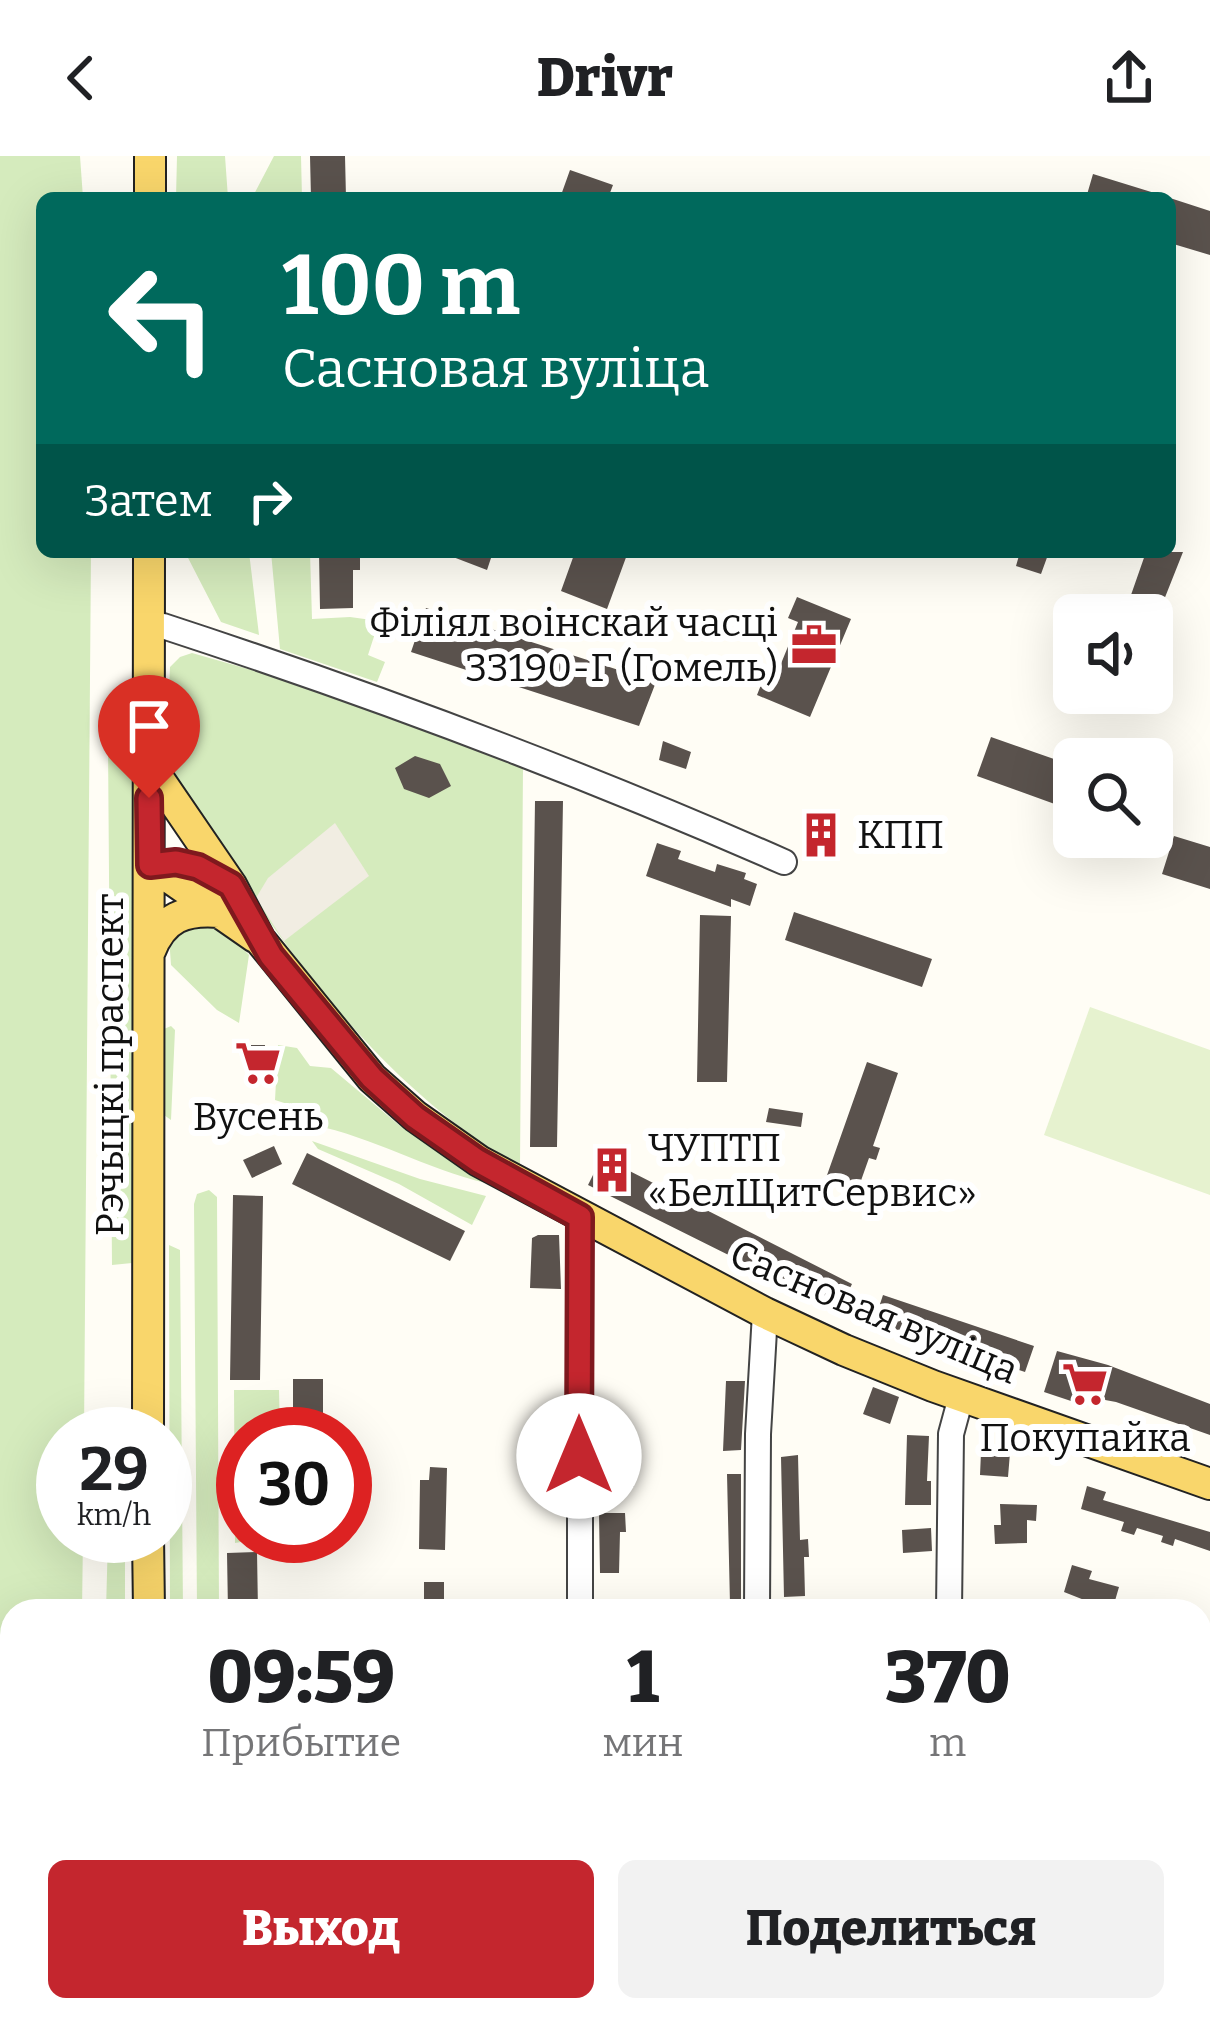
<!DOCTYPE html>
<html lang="ru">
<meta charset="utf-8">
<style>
:root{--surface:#fff;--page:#f2f2f2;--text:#202124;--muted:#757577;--accent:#c4262e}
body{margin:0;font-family:Bitter,serif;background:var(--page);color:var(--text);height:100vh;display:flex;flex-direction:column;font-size:45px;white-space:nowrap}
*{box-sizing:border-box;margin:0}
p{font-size:39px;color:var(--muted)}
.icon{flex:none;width:66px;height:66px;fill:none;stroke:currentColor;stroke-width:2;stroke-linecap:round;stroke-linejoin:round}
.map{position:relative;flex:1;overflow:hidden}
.drawer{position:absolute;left:0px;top:1443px;width:1212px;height:423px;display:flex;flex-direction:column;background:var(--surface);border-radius:36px 36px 0 0;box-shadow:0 12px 48px #0002}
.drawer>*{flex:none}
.guide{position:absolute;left:36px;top:36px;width:1140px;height:366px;border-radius:18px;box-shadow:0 12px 48px #0002;background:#00695c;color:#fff;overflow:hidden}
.tools{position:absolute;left:1053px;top:438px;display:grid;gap:24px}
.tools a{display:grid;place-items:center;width:120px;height:120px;border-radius:18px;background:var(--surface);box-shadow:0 12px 48px #0002;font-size:60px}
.speed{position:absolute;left:36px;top:1251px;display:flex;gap:24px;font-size:60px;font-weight:700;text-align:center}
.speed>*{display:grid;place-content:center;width:156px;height:156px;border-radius:50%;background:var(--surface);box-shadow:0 12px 48px #0002;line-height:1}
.speed small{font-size:30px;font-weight:400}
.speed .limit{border:18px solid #d22;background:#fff;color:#111}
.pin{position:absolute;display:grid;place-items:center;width:102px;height:102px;color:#fff;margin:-123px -51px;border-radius:50% 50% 50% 0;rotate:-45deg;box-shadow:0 0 12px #0007}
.pin .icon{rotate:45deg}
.me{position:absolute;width:132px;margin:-66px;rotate:0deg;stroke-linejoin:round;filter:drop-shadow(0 0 9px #0008)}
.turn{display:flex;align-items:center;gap:42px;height:252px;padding:0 48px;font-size:54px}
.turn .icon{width:156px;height:156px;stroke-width:2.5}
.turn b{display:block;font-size:84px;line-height:102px}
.then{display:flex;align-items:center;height:114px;padding:0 48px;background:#0003;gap:24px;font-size:45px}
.eta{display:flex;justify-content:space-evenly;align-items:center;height:204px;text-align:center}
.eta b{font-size:72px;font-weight:800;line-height:84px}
.primary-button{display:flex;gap:24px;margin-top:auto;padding:24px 48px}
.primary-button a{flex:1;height:138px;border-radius:18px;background:var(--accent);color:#fff;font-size:48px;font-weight:800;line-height:138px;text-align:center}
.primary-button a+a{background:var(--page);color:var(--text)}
header{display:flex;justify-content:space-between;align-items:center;height:156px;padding:0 48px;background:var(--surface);font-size:54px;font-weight:800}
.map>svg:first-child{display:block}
.green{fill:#d5ebbd}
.pitch{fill:#e6f2cf}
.plaza{fill:#f1ede2}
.building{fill:#5a524d}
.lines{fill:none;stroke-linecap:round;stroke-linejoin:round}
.minor-casing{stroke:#444;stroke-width:28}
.major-casing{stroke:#222;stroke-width:34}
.minor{stroke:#fff;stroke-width:24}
.major{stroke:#f9d66b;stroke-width:30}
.route-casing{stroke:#7f191e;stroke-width:30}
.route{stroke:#c4262e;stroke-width:21}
.labels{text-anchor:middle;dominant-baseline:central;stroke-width:12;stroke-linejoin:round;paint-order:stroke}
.poi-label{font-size:39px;fill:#111;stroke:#fff;text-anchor:start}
.street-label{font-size:39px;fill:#111;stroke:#fff}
</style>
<header><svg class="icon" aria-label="back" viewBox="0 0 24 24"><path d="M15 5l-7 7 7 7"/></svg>Drivr<svg class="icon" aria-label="share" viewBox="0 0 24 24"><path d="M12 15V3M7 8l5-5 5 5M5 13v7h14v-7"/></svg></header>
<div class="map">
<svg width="1210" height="1865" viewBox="0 0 1210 1865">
<rect width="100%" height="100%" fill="#fffdf5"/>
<path class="green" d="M0 0H80L83 42H42V396H91L84 1278H63V1380H83L82 1455H12V1854H139L141 1865H0Z
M177 0H225L228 42H176Z
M274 0H301L302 42H252Z
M185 396H249L259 479 221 466Z
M271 396H310L312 463 350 461 379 465 368 499 385 506 377 526 280 493Z
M192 497 315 532 523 611 520 1011C389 935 294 809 215 683 201 662 177 636 172 612 165 580 169 544 170 511L180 501Z
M108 588 132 594V1107L112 1109Z
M189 765 217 766 249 799 239 867 217 854 171 809 169 781Z
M171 870 175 874 171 964 164 959V873Z
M278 889 297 892 310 910 331 912 399 969 486 1027C426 1013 373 981 313 969L312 956 275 944Z
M312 985 420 1023 486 1040 472 1069 399 1028 318 993Z
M209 1034 217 1041 219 1455H197L194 1048 197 1038Z
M169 1089 180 1094 183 1455H170Z
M234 1234H279L280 1278H243V1380H278L235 1387Z
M108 1380H125V1455H106Z
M846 1854H990L993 1865H849Z"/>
<path class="pitch" d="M1090 851 1210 894V1039L1044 979Z"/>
<path class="plaza" d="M335 667 369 720 284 785 256 742 268 722Z"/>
<path class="building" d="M310 0H345L346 42H311Z
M570 14 613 29 608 42H560Z
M1093 18 1161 39V42H1086Z
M1170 42 1210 55V99L1170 87Z
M319 396H352V400H360V414H353V452L320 453Z
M440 396H493L487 414Z
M575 396H628L607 453 561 435Z
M1020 396H1049L1041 418 1016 410Z
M1146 396H1183L1158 459H1124Z
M797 441 851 463 810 561 757 539 768 511 778 515 798 466 788 462Z
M426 452 656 526 639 570 411 496Z
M991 581 1074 610V655L977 620Z
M663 585 691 596 686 613 659 604Z
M415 600 440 608 451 630 429 642 404 633 395 612Z
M535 645H563L557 991H530Z
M821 654 839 662 822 703 805 696Z
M1174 680 1210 691V733L1162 718Z
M657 687 681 695 678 703 715 716 717 708 746 717 744 723 757 728 750 750 731 743V751L646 720Z
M794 756 932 803 922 831 785 784Z
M700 759 731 760 727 926H697Z
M251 889H265L264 924H250Z
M867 906 898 917 873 990 880 992 876 1004 869 1002 858 1033 826 1022Z
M769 952 803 957 801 971 766 966Z
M274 990 282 1008 252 1022 243 1004Z
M307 997 465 1075 450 1105 292 1028Z
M602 1001 852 1128 839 1154 588 1029Z
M233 1039 263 1040 260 1224H230Z
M538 1079H559L561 1133 530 1132 532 1082Z
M883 1139 1034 1190 1025 1216 874 1166Z
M1057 1195 1108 1209 1210 1248V1279L1116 1246 1089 1241 1086 1250 1044 1236Z
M293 1223H323V1278H293Z
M726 1225H745L741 1294 723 1295Z
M873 1231 899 1241 890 1268 863 1258Z
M544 1248H563L562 1297H534V1281H543Z
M601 1276H616L615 1313H634V1331L599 1330Z
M907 1279 929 1280 927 1325H931V1349H905Z
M981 1296 1010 1297 1008 1321 980 1319Z
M798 1299 800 1384 808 1383 809 1401H804L805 1440 784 1441 781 1301Z
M430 1311 447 1312 445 1394 419 1393 420 1324H429Z
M727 1318H741V1448H730Z
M1087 1330 1106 1336 1103 1344 1210 1376V1395L1175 1383 1173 1390 1161 1386 1163 1380 1137 1372 1134 1379 1121 1375 1124 1366 1081 1353Z
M1000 1348 1037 1349 1036 1365 1027 1364V1387L995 1388 994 1369H1001Z
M599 1357H625L626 1376H620L619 1417H600Z
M931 1372 932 1395 903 1397 902 1374Z
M293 1380H324V1399H293Z
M257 1396 258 1455H228L227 1397Z
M1072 1409 1092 1415 1089 1423 1119 1431 1112 1455 1064 1436Z
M424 1426H444V1450H424Z"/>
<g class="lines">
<g class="minor-casing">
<path id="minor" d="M148 469 163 470C374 539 582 617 784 706
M580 1061V1455
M757 1455 758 1278 765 1157
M949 1455 951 1278 961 1241
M1200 1531 1210 1528
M1200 1715 1210 1713
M641 1854 644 1865
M821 1854 823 1865
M1018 1854 1021 1865"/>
</g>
<g class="major-casing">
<path id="major" d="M150 42V0
M149 609 231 729 260 784 372 922 415 960 479 1005 765 1157 844 1194 933 1230 1210 1328
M150 708 255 781
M150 795C163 761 185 753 220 756
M148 1278 149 396
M148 1380 149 1455
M196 1854 199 1865"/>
</g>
<use href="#minor" class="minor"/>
<use href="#major" class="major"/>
</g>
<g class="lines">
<g class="route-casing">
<path id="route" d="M149 642 150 709 176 706 198 711 231 729 271 800 372 922 415 961 478 1005 580 1061 579 1300"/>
</g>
<use href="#route" class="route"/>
</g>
<defs>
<g id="office-bare" transform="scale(3.6)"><path d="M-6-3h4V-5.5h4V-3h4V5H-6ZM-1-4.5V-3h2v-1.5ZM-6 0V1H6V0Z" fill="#c4262e" stroke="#fff" stroke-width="2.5" paint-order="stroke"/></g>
<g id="building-bare" transform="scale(3.6)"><path d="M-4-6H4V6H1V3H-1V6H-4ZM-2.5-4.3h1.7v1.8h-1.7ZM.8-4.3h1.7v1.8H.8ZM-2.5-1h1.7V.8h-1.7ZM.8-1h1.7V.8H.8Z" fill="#c4262e" stroke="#fff" stroke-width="2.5" paint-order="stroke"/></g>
<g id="supermarket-bare" transform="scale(3.6)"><path d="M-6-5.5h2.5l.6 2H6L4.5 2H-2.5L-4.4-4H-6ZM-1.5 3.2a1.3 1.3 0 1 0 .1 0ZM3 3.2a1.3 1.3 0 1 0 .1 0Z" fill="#c4262e" stroke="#fff" stroke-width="2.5" paint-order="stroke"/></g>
</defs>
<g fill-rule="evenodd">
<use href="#office-bare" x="814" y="489"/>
<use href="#building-bare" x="821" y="679"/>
<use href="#supermarket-bare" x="258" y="907"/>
<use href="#building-bare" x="612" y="1014"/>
<use href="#supermarket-bare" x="1085" y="1228"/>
</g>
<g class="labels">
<g class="poi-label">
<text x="778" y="467" text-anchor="end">Філіял воінскай часці<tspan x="778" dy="45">33190-Г (Гомель)</tspan></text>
<text x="857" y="679">КПП</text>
<text x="258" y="961" text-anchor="middle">Вусень</text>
<text x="648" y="992">ЧУПТП<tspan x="648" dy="45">«БелЩитСервис»</tspan></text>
<text x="1085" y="1282" text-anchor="middle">Покупайка</text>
</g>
<g class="street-label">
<text transform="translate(110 909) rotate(-90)">Рэчыцкі праспект</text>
<text transform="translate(874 1156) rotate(23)">Сасновая вуліца</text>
</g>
</g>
</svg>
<div class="tools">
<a><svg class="icon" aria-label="sound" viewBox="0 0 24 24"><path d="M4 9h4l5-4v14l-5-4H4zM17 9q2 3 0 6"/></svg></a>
<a><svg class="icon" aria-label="search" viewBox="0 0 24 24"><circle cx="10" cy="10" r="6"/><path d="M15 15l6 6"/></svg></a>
</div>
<div class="speed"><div>29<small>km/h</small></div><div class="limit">30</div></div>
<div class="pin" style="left:149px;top:642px;background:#d93025"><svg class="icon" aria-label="arrive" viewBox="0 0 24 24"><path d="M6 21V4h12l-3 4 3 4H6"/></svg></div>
<svg class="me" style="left:579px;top:1300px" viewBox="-20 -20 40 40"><circle r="19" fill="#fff"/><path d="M0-13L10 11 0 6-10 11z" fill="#c4262e"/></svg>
<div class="guide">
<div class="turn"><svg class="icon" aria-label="left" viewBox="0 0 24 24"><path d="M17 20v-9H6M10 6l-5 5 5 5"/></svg><div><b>100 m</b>Сасновая вуліца</div></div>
<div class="then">Затем<svg class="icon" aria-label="right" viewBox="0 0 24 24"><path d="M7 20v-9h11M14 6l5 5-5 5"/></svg></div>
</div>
<section class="drawer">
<div class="eta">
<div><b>09:59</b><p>Прибытие</p></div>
<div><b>1</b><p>мин</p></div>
<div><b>370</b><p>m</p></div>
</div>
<div class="primary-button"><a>Выход</a><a>Поделиться</a></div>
</section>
</div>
